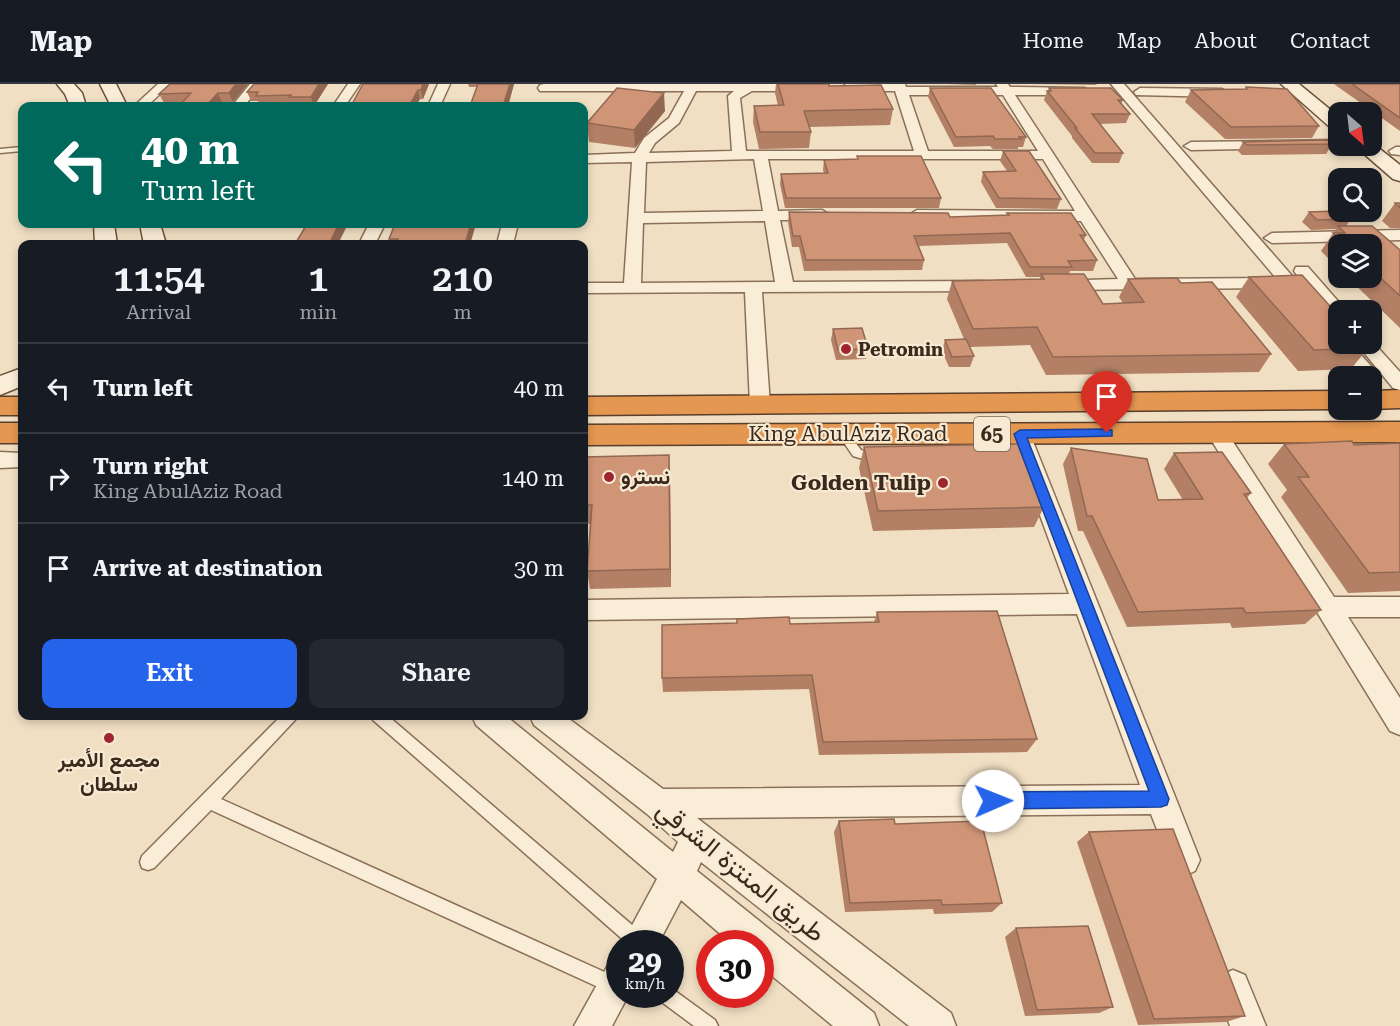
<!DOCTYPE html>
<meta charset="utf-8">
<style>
:root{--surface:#171b24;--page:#242831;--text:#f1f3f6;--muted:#9ea1a6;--line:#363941;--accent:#2563eb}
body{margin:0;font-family:"Roboto Serif",Vazirmatn,serif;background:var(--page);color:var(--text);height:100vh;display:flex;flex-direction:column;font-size:22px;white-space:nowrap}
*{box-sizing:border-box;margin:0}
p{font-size:20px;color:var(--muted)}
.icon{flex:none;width:33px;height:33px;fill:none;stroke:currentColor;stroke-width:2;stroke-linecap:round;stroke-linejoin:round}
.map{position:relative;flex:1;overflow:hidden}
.drawer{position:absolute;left:18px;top:156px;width:570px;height:480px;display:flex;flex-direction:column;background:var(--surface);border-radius:12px;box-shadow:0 3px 9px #0003}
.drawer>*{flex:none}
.banner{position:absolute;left:18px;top:18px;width:570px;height:126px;border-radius:12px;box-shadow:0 3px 9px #0003;background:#00695c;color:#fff;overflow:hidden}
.needle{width:39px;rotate:152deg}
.buttons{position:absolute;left:1328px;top:18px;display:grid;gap:12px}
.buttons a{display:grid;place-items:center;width:54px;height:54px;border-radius:12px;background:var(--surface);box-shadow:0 3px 9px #0003;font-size:30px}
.speed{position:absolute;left:606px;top:846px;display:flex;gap:12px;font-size:30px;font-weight:700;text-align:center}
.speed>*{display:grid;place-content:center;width:78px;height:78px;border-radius:50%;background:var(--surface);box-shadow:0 3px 9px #0003;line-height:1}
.speed small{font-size:15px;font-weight:400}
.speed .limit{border:9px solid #d22;background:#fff;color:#111}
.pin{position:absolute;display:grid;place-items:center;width:51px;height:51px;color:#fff;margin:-62px -26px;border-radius:50% 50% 50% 0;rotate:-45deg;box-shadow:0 0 6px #0007}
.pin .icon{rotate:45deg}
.me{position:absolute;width:66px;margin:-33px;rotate:89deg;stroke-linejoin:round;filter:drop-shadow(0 0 4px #0008)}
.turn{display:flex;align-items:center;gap:21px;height:126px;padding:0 24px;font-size:27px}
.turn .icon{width:78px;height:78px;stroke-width:2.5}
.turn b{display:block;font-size:42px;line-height:51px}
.eta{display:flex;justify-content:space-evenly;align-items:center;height:102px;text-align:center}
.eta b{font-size:36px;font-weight:600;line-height:42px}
.primary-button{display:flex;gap:12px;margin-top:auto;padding:12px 24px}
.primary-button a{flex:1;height:69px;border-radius:12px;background:var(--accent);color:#fff;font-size:24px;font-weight:600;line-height:69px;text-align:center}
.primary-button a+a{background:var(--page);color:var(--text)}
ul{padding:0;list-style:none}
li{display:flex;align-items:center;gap:18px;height:90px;padding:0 24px;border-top:2px solid var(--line)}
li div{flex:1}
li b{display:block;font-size:22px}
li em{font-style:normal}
header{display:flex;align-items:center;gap:36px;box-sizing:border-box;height:84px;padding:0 30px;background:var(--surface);border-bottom:2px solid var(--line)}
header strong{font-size:28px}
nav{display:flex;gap:33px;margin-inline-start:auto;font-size:21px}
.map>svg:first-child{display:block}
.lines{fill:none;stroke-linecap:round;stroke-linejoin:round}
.lane-casing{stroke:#8b7059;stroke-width:3}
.street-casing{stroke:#8b7059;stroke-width:3}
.secondary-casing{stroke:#6d513c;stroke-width:3}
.highway-casing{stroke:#593e2d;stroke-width:3}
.lane{fill:#faedd7;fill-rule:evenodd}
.street{fill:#faedd7;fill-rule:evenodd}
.secondary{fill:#faedd7;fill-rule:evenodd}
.highway{fill:#e39750;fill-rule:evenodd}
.wall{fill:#b38066}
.shaded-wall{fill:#926853}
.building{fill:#d09577;stroke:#926853;stroke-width:1.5}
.route{fill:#2563eb;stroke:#184099;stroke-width:1.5}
.poi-dot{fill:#9e2530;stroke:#f7ead3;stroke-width:2}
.labels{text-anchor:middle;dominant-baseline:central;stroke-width:4.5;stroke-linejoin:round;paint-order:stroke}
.far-poi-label{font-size:18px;font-weight:bold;fill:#3b291d;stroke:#f7ead3;text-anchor:start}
.shield{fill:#f7ead3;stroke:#736354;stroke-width:1.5}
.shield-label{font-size:20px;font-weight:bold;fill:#3b291d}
.street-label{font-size:21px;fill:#3b291d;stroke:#f7ead3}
.poi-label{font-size:21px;font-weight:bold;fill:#3b291d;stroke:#f7ead3;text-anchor:start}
.near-street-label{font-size:26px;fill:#3b291d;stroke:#f7ead3}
</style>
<header>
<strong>Map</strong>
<nav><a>Home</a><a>Map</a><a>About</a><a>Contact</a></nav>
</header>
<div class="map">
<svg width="1400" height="942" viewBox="0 0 1400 942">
<rect width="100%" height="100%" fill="#f0dfc3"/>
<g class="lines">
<g class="lane-casing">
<path id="lane" d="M22 63V67L0 69V65Z
M843 346 847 347 861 366 880 372 881 375 880 378 876 379 853 372 838 350Z
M281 632H297L295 636 221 715 620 895V909L615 911 609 908 211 726 154 784 148 786 142 784 140 778 142 772Z
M371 632H388L645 852 647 860H628L373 636Z
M671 904 715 936 718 942H694L659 916 656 910H670Z"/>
</g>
<g class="street-casing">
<path id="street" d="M158 0H171L147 22H134Z
M250 0H263L244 22H232Z
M348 0H360L345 22H333Z
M438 0H450L440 22H428Z
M544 0H812L814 3 808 7H752L740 14 746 67H914L895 7H849L843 3 846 0H905L906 3H998L996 0H1008L1010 3 1085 4 1087 7 1081 11H1015L1135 195 1276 194 1111 0H1124L1294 194H1299L1294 187 1296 183H1308L1344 224 1346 226H1338V233L1332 232 1308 204H1303L1338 244V260H1351L1380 292 1377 296 1371 298V292H1360L1285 204 1060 206 1054 205 1051 201 1054 197 1118 195 1081 137 917 136 909 131 917 126 1075 127 1043 75H768L778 127 822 126 830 131 822 136H780L793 198 983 197 989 198 992 202 989 206 983 207 762 208 770 321 767 326 760 328 753 326 750 321 745 208 584 209V199H624L632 78 584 79V71L635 69 644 54 669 34 684 7H540L538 4 540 1ZM696 7H734L728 12 732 67 649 69 655 59 679 39ZM909 11H1003L1038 67H928ZM754 75 763 127 644 129 646 78ZM765 137 775 198 641 199 643 139Z
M1140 4 1222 5 1228 9 1222 13 1136 11 1134 8Z
M1338 56V62L1343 63 1191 66 1184 62 1191 58Z
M1396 63H1400V71L1391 70 1389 67Z
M369 140H385L375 160H359Z
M502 140H518L513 160H497Z
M1400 146V156L1272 159 1264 154 1272 149Z
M1371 256 1400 288V306L1393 304 1357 260H1371Z
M1217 342 1224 344 1334 513H1400V533H1348L1400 614V651L1390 647 1207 349 1210 344Z
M1020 343 1027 345 1030 350 1176 715 1200 776 1195 787 1184 792 1173 787 1151 730 697 734 951 929 956 942H909L701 778 697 787 874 929 879 942H833L760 882V860H732L681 816 658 860H622L657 795 476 641 472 632H506L673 768 678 758 647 730 534 641 530 632H565L663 705 1140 701 1077 530 584 536V516L1069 510 1010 350 1013 345Z
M0 368 22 369V383L0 384Z
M620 876V910H629L612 942H574L608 881Z
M1233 886 1245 891 1266 942H1230L1216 903 1221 891Z"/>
</g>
<g class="secondary-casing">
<path id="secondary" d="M57 0H74L82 9 86 22H70L65 10Z
M100 0H116L127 22H111Z
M1281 0H1299L1338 32V46L1332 45Z
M1371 58 1400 81V97L1393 95 1355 62H1371Z
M94 140H114L117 160H95Z
M140 140H160L166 160H144Z
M22 284V302L0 311V292Z"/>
</g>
<g class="highway-casing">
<path id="highway" d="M1400 306V324L1371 325V307Z
M1338 307V325L584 331V313Z
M0 313H22V331H0Z
M1400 338V358L584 361V341Z
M0 339H22V359H0Z"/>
</g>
<use href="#lane" class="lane"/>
<use href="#street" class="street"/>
<use href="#secondary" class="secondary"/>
<use href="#highway" class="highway"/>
</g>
<path class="wall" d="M248 0 233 18 164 19 159 10Z
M254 0H328L314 22H293L292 20 259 21 258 17H251L247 8Z
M429 0 423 15 351 22Z
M468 0H514L508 22 477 3H469Z
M776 0H829V2L893 25 890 41 809 43 811 48 809 64 759 65 753 38 754 22H778L775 9Z
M947 0H976V1Z
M1035 0H1097L1096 1Z
M1334 0H1400V47Z
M1246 3 1319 42 1312 54 1225 55 1185 18 1191 6 1245 5Z
M930 4 1026 53 1023 63H1018V65H993L990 62 954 63 928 13Z
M1049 4 1123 16 1121 20 1130 30 1126 39 1100 40 1123 69 1119 79H1092L1072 54V52L1044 16 1047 7H1048Z
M665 27 635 64 589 58 587 39Z
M1243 58 1332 60 1326 70 1242 71 1238 67Z
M1003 67 1061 115 1057 125 996 124 981 98 983 88 1007 87 1000 77Z
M857 72 941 114 939 124H785L780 100 781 90 824 89 823 86 824 76 857 75Z
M1395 119H1400V144H1390L1382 137Z
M789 128 950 133 1006 131 1007 129 1086 151 1084 156 1097 176 1093 187H1070L1069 190 1103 220 1123 219 1119 213 1128 195 1181 199 1271 270 1259 288 1046 291 1030 261 970 263 974 272 970 283H949L942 267 945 256 964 255 947 215 952 197 1040 195V193H1026L1007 159 919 162 924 176 922 186 804 187 799 163H792L788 138Z
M1309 128 1351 135 1346 142 1400 166V244L1348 194H1371V160H1338V184L1321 167 1336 145 1311 146 1302 138Z
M395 140H476L470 160H391L389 155Z
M1249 193 1368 264 1351 285 1298 287 1236 213Z
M833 245 868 265 866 275 836 276 831 256Z
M1400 359V507L1348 509 1281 413 1287 406 1268 380 1284 360 1354 361Z
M864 363 1044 423 1034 443 873 447 859 384Z
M1071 364 1158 416H1183L1164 385 1174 369 1251 409 1247 414 1321 526 1305 540 1232 544 1230 539 1127 543 1083 447H1078L1063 380Z
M584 365 585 373 670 391 671 503 590 505 587 487 591 440H584Z
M877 528 1037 655 1027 668 819 671 809 605 663 608 662 594 737 539V535L790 540 874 538Z
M839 737 895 740 1002 819 992 828 934 830 933 825 845 828 834 748Z
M1089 748 1245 932 1226 938 1138 941 1077 758Z
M1016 844 1113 923 1099 929 1025 932 1005 853Z"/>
<path class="shaded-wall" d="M236 0H248L233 18 229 9Z
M319 0H328L314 22 311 13Z
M423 0H429L423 15 421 6Z
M510 0H514L508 22H503Z
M418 6 420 15 416 22H409Z
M218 9 222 18 218 22H206Z
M664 9 665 27 635 64 634 46Z
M339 140H348L338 160H329Z
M471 140H476L470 160H465Z
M669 371 670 391 671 503 670 485Z"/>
<path class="building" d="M170 0H236L229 9H218L206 22H179L191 9 159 10Z
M254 0H319L311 13H289L291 11 256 12 258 8H247Z
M363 0H423L421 6H418L409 22H351Z
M478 0H510L503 22H470Z
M778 0H829V2L881 1 893 25 804 27 811 48H760L754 22 784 21Z
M1352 0H1400V34Z
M1246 3 1287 5 1319 42 1231 43 1191 6 1247 5Z
M617 4 664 9 634 46 587 39Z
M930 4H991L1026 53H1019L1021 55H995L993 52 956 53Z
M1049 4H1111L1123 16H1118L1130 30H1092L1123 69H1095L1075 44H1077L1047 7H1051Z
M1328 56 1332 60 1247 61 1243 58Z
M1003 67H1029L1061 115 999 114 983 88 1016 87Z
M857 72H921L941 114H786L781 90 828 89 824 76 858 75Z
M1395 119H1400V124Z
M1338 127 1342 128 1351 135 1317 136 1309 128Z
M789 128 948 129 950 133 1009 131 1007 129H1071L1086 151H1080L1097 176 1068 177 1072 183H1030L1010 149 914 152 924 176H806L800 152H793Z
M307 140H339L329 160H295Z
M395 140H471L465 160H396L398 155H389Z
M1338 142H1372L1400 166V212L1371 185V160H1345L1333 149H1345Z
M1041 190H1084L1103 220 1144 218 1128 195 1177 194 1181 199 1212 198 1271 270 1053 273 1037 243 973 245 952 197 1044 195Z
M1302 191 1338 231V260H1363L1368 264 1314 266 1249 193Z
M862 244 868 265 838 266 833 245Z
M966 255 974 272 952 273 945 256Z
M1352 357 1354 361 1400 359V488L1369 489 1298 393H1309L1284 360Z
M1018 360 1044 423 878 427 864 363Z
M1071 364 1147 375 1158 416 1203 415 1174 369 1222 368 1251 409 1244 410 1321 526 1246 529 1243 524 1138 528 1092 432H1087Z
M669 371 670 485 587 487 592 421H584V373Z
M997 527 1037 655 823 658 812 591 662 594V541L737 539V535L789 533 790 540 879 538 877 528Z
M894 735 895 740 981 737 1002 819 942 821 941 816 850 819 839 737Z
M1173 745 1245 932 1154 935 1089 748Z
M1088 842 1113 923 1037 926 1016 844Z"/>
<path class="route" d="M1107 345 1112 346V352L1027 354 1169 715 1167 721 1161 723 993 725 987 722 985 717 987 711 993 708 1149 707 1014 350 1020 346Z"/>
<g class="poi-dot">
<circle cx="846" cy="265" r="6"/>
<circle cx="609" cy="393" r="6"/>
<circle cx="943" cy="399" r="6"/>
<circle cx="109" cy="654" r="6"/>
</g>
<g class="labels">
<g class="far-poi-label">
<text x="858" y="265">Petromin</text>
</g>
<rect class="shield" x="974" y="333" width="36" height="34" rx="4.5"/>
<g class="shield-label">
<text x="992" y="350">65</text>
</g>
<g class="street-label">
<text x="848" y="350">King AbulAziz Road</text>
</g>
<g class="poi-label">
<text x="621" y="393">نسترو</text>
<text x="931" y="399" text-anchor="end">Golden Tulip</text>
<text x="109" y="676" text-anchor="middle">مجمع الأمير<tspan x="109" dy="24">سلطان</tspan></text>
</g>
<g class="near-street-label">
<text transform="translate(741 787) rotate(39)">طريق المنتزة الشرقي</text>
</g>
</g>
</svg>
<div class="buttons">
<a><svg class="needle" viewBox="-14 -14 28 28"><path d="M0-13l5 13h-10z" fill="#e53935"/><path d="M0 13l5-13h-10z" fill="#9ea1a6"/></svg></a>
<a><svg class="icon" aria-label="search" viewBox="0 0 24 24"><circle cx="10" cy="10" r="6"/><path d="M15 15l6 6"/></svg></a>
<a><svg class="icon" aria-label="layers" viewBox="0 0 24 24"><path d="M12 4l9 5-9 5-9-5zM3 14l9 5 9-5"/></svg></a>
<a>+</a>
<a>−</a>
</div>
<div class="speed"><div>29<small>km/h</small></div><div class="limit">30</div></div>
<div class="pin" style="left:1107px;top:349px;background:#d93025"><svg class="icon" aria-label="arrive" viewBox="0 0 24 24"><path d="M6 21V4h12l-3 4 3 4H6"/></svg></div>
<svg class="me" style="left:993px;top:717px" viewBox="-20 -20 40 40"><circle r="19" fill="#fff"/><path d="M0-13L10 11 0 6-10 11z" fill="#2563eb"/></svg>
<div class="banner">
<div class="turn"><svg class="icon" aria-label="left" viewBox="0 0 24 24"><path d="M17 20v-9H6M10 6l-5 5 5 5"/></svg><div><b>40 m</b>Turn left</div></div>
</div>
<section class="drawer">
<div class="eta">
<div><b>11:54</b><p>Arrival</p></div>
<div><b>1</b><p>min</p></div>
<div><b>210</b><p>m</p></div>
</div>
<ul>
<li><svg class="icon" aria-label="left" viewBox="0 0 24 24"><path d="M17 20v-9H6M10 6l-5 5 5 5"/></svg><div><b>Turn left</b></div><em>40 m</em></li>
<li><svg class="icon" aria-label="right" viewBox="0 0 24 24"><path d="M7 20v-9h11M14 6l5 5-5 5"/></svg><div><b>Turn right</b><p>King AbulAziz Road</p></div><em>140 m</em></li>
<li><svg class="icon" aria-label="arrive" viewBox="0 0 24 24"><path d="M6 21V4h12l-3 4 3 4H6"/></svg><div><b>Arrive at destination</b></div><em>30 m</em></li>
</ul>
<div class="primary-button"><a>Exit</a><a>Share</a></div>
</section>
</div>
